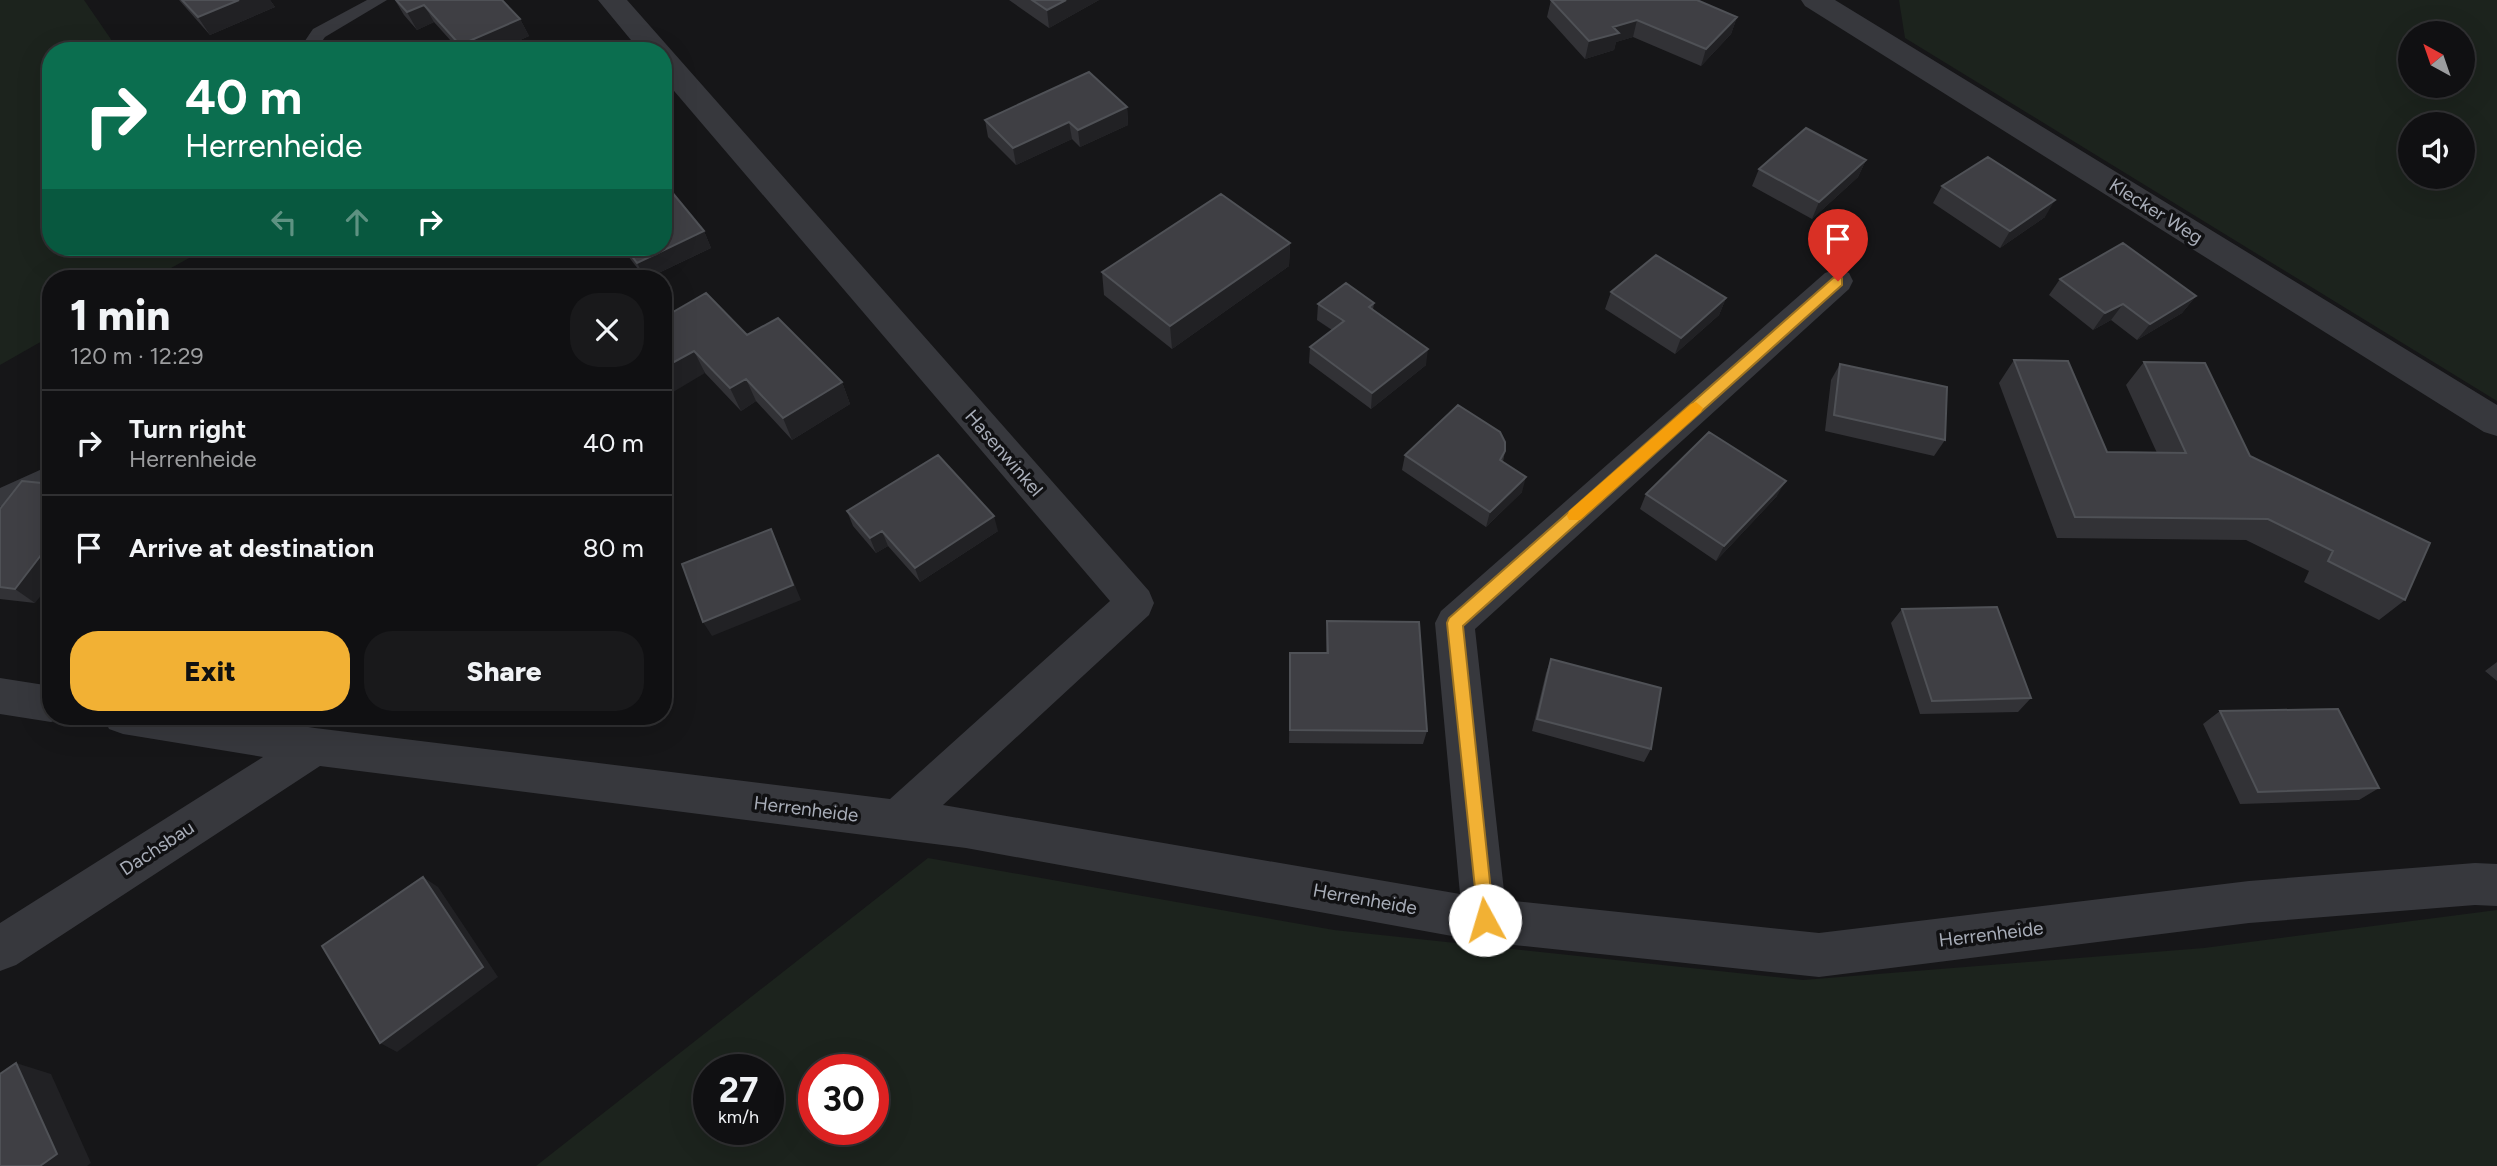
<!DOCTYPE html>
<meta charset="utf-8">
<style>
:root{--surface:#101012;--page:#19191b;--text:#f1f3f6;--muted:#9c9d9f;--line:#303032;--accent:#f2b134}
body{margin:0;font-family:Figtree,sans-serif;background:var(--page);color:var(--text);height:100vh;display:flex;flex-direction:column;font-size:26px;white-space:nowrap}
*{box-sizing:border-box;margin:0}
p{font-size:23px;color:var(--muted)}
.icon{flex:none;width:38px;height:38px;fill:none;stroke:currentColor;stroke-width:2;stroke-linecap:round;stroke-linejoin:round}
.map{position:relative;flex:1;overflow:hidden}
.details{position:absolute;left:42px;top:270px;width:630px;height:455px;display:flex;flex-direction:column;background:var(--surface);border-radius:28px;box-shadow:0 7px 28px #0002,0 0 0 2px var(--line)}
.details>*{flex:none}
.hud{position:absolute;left:42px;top:42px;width:630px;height:214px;border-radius:28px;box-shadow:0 7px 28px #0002,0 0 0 2px var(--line);background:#0b6e4f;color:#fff;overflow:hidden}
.needle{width:46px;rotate:320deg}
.fabs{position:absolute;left:2398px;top:21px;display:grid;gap:14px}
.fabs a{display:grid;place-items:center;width:77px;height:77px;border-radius:50%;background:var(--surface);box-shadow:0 7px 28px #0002,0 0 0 2px var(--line);font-size:35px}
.speed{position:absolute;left:693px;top:1054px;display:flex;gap:14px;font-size:35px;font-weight:700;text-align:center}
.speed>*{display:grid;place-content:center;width:91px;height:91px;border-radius:50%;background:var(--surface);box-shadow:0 7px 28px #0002,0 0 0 2px var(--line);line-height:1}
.speed small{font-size:18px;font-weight:400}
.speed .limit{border:10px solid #d22;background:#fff;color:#111}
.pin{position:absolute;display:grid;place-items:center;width:60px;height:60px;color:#fff;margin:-72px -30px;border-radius:50% 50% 50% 0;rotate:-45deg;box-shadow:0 0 7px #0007}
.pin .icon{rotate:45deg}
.me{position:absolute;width:77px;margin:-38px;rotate:354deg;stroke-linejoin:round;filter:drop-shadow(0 0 5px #0008)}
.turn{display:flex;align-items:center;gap:24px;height:147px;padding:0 28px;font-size:32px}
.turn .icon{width:91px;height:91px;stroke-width:2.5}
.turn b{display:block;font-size:49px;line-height:60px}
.lanes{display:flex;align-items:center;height:66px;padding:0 28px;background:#0003;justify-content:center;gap:35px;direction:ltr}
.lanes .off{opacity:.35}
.round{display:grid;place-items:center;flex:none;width:74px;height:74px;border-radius:28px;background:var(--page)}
.summary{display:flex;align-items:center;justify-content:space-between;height:119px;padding:0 28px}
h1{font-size:42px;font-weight:800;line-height:52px}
.action{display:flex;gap:14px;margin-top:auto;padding:14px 28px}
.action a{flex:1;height:80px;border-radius:28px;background:var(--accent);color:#111;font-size:28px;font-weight:800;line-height:80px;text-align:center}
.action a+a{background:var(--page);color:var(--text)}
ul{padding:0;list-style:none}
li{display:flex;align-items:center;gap:21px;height:105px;padding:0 28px;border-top:2px solid var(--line)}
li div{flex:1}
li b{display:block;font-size:26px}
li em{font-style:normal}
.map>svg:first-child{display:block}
.green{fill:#1c231d;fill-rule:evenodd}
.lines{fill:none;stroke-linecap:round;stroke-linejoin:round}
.lane{fill:#37383d;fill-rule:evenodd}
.street{fill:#37383d;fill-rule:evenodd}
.wall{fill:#323236}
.shaded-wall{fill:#212124}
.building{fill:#3f3f44;stroke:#4f5156;stroke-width:2}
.route{fill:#f2b134;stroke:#9d7322;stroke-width:2}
.slow{fill:#f59e0b}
.labels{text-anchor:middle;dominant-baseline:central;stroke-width:7;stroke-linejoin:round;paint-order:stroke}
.street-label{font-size:19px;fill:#a8adb8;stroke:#111113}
</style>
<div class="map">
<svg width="2497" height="1166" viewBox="0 0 2497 1166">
<rect width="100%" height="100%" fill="#161618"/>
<path class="green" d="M0 0H84L119 51H51V247H209L153 278H51V336L0 365Z
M1899 0H2497V401L1905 38ZM2410 33H2462V86H2410ZM2410 124H2462V177H2410Z
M928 858 1334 930 1803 980 2204 948 2497 910V1166H536ZM709 1069H768V1129H709ZM814 1069H873V1129H814Z"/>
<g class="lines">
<path class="lane" d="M367 0H387L325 37 315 51H298L313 29Z
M51 465V483L0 507V488Z"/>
<path class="street" d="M598 0H627L1149 591 1154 603 1149 615 943 805 1460 894 1435 623 1441 611 1825 273 1837 269 1849 273 1853 281 1849 289 1475 629 1505 900 1819 933 2249 881 2475 863 2497 864V906L2475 905 2249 923 1819 977 1485 942 966 848 320 766 16 965 0 971V923L263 757 123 734 109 729 103 716H236L315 728 890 799 1110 601 663 78V51H640Z
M1801 0H1835L2497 405V436L2484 432 1805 6Z
M0 678 51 686V716L65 717 51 722 0 714Z"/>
</g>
<path class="wall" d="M179 0H270L275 7 210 35Z
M395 0H502L520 19 529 36 496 51H460L434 22 417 30 404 15Z
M1009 0H1099L1049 28Z
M1551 0 1737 17 1731 34 1701 66 1633 37 1616 42 1614 50 1585 59 1547 17Z
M1127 107 1128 125 1080 147 1072 139 1016 165 988 137 985 120Z
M1866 160 1858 177 1812 219 1752 186 1759 169Z
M1942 186 2045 217 2000 248 1933 203Z
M704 231 711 248 648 278H645L621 247H663Z
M1290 243 1289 266 1172 349 1104 295 1102 272Z
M2060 279 2196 296 2182 313 2137 340 2111 320 2093 330 2049 295Z
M1611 292 1726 298 1719 315 1675 354 1605 309Z
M1374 303 1373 310 1426 365 1371 409 1309 363 1310 347 1332 330 1317 320 1318 304Z
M666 316 747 335 842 382 850 404 792 440 756 401 741 411 705 373Z
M2014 360 2107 452 2157 453 2126 385 2144 362 2250 456 2405 600 2379 620 2304 582 2309 571 2246 540 2057 538 1999 383Z
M1840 364 1945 440 1934 456 1825 431 1831 380Z
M1505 451 1503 462 1522 492 1486 527 1402 470 1405 455Z
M1646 494 1777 496 1716 561 1640 509Z
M0 509 35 603 0 599Z
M847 511 998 531 920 582 888 546 876 553 853 526Z
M1902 609 2031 698 2018 712 1920 714 1891 623Z
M1327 621 1427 731 1423 744 1289 743 1290 653H1326V635Z
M1551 659 1651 749 1644 762 1532 731 1546 673Z
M2497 662V681L2485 671Z
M2220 711 2379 788 2359 800 2240 804 2203 724Z"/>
<path class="shaded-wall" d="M239 0H270L275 7 210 35 198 17Z
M1066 0H1099L1049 28 1047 10Z
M424 5 434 22 417 30 407 12Z
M1737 17 1731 34 1701 66 1706 49Z
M520 19 529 36 496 51H464L460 45Z
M1637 20 1633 37 1616 42 1614 50 1585 59 1589 41 1613 27Z
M1127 107 1128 125 1080 147 1078 130Z
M1069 122 1072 139 1016 165 1013 148Z
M1866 160 1858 177 1812 219 1819 202Z
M2055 200 2045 217 2000 248 2010 231Z
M704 231 711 248 648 278H645L637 263Z
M1290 243 1289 266 1172 349 1170 326Z
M2196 296 2182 313 2137 340 2150 324Z
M1726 298 1719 315 1675 354 1681 338Z
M2123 304 2111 320 2093 330 2105 313Z
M1428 349 1426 365 1371 409 1372 393Z
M694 351 705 373 663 398V368Z
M746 379 756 401 741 411 730 388Z
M842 382 850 404 792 440 783 418Z
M1526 477 1522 492 1486 527 1490 512Z
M1786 481 1777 496 1716 561 1724 546Z
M994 516 998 531 920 582 915 568Z
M771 529 778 544 801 600 712 636 703 622Z
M882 531 888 546 876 553 870 538Z
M51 542V583L35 603 15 589Z
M423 877 438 887 498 977 397 1052 380 1043Z
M16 1063 51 1074 91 1163 87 1166H40Z"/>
<path class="building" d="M182 0H239L198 17Z
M396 0H502L520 19 460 45 424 5 407 12Z
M1032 0H1066L1047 10Z
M1551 0H1697L1737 17 1706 49 1637 20 1613 27 1619 33 1589 41Z
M1089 72 1127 107 1078 130 1069 122 1013 148 985 120Z
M1806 128 1866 160 1819 202 1759 169Z
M1988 157 2055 200 2010 231 1942 186Z
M671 191 704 231 637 263 625 247H663V195Z
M1221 194 1290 243 1170 326 1102 272Z
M2123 243 2196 296 2150 324 2123 304 2105 313 2060 279Z
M1656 255 1726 298 1681 338 1611 292Z
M1346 283 1374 303 1369 307 1428 349 1372 393 1310 347 1344 321 1318 304Z
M706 293 747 335 778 318 842 382 783 418 746 379 730 388 694 351 663 368V313L666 316Z
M2014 360 2068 361 2107 452 2186 453 2144 362 2205 363 2250 456 2430 543 2405 600 2328 561 2333 551 2268 519 2075 517Z
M1840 364 1947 387 1945 440 1834 415Z
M1458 405 1500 432 1505 442V451L1500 460 1526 477 1490 512 1405 455Z
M1709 432 1786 481 1724 546 1646 494Z
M938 455 994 516 915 568 882 531 870 538 847 511Z
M22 481 51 484V542L15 589 0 587V509Z
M771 529 793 585 703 622 682 564Z
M1997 607 2031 698 1932 701 1902 609Z
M1327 621 1419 622 1427 731 1290 730V653H1328Z
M1551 659 1661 688 1651 749 1537 719Z
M2338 709 2379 788 2258 792 2220 711Z
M423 877 483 967 380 1043 322 946Z
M16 1063 57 1154 40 1166H0V1074Z"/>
<path class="route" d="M1838 276 1842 278V285L1463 626 1494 920 1492 926 1485 929 1479 926 1447 623 1449 618 1833 278Z"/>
<path class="slow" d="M1696 402 1703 408 1701 412 1580 520H1569L1567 516 1569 511 1691 404Z"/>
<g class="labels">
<g class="street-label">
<text transform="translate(2156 211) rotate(32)">Klecker Weg</text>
<text transform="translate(1004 453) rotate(49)">Hasenwinkel</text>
<text transform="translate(806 809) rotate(7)">Herrenheide</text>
<text transform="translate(157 848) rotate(-33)">Dachsbau</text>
<text transform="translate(1365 899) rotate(10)">Herrenheide</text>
<text transform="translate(1991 934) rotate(-7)">Herrenheide</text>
</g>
</g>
</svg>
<div class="fabs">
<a><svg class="needle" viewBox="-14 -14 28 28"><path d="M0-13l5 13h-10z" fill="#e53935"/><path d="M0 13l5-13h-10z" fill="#9c9d9f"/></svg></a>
<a><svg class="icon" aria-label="sound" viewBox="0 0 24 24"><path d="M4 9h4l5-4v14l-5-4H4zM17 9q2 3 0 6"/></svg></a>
</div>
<div class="speed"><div>27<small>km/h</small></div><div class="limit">30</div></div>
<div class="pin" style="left:1838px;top:281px;background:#d93025"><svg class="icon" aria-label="arrive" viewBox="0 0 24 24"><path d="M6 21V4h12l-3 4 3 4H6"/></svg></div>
<svg class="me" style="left:1485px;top:920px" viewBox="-20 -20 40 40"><circle r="19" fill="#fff"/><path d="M0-13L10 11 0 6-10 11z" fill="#f2b134"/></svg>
<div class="hud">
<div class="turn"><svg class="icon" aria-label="right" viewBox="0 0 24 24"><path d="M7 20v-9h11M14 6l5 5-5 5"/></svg><div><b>40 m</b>Herrenheide</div></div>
<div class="lanes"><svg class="icon off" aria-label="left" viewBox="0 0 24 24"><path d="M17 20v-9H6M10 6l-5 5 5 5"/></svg><svg class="icon off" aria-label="ahead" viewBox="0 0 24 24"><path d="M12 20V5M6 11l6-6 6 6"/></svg><svg class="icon" aria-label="right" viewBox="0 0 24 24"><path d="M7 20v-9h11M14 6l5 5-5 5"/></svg></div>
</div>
<section class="details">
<div class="summary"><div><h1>1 min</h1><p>120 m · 12:29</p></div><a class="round"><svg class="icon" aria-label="close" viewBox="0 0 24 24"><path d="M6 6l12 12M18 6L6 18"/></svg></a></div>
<ul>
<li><svg class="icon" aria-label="right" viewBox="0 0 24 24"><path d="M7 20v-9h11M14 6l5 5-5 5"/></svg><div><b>Turn right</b><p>Herrenheide</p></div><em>40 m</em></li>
<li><svg class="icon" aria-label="arrive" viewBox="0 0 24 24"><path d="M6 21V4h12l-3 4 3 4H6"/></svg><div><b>Arrive at destination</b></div><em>80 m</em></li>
</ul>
<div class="action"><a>Exit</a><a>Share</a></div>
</section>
</div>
